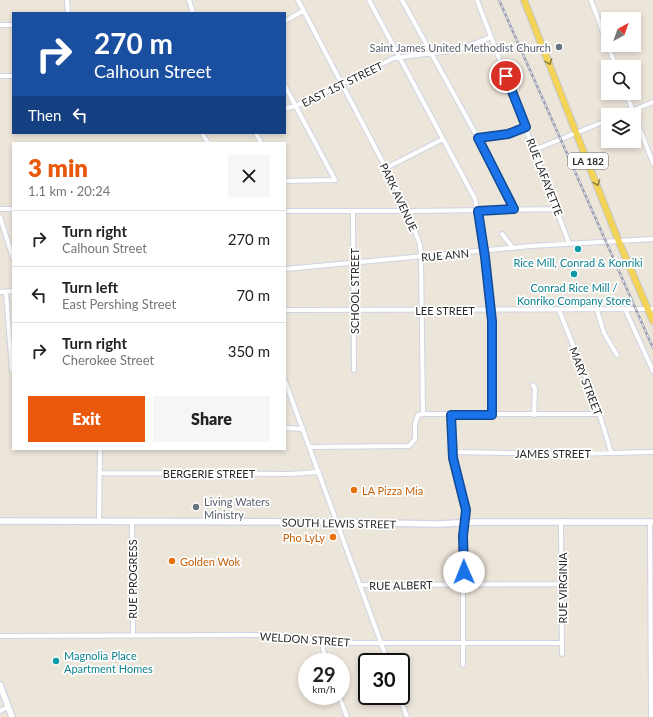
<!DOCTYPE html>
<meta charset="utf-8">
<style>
:root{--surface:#fff;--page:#f6f6f6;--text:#222;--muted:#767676;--line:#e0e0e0;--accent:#ea580c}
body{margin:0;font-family:Lato,sans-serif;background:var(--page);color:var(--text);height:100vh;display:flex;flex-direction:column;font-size:15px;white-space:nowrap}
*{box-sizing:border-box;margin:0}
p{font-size:13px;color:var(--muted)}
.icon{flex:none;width:22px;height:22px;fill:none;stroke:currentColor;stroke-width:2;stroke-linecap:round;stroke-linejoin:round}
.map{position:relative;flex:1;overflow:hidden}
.side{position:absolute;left:12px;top:142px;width:274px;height:308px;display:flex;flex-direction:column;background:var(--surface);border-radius:0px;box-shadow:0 2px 6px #0003}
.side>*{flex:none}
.banner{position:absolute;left:12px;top:12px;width:274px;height:122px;border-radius:0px;box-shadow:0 2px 6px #0003;background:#1a4fa0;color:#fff;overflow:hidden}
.needle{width:26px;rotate:40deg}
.buttons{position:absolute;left:601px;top:12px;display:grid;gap:8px}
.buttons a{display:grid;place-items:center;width:40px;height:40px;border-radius:0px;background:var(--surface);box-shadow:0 2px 6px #0003;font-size:20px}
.speed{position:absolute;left:298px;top:653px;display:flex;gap:8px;font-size:20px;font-weight:700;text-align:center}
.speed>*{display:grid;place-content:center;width:52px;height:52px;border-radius:50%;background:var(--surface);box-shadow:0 2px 6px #0003;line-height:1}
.speed small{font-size:10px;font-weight:400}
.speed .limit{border:2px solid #111;border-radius:6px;background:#fff;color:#111}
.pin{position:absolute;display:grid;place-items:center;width:34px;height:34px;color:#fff;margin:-17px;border:2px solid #fff;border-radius:50%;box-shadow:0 1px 4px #0007}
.me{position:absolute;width:44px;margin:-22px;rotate:359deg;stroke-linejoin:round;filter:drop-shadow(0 0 3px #0008)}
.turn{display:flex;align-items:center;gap:14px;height:84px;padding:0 16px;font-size:18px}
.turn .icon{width:52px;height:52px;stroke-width:2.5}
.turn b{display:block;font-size:28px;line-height:34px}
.then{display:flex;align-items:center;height:38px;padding:0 16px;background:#0003;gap:8px;font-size:15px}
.round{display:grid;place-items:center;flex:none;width:42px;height:42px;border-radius:0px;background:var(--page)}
.head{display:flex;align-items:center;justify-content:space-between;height:68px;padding:0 16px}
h1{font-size:24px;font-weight:800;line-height:30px;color:var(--accent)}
.primary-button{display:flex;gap:8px;margin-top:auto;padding:8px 16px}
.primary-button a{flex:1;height:46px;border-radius:0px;background:var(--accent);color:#fff;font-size:16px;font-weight:800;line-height:46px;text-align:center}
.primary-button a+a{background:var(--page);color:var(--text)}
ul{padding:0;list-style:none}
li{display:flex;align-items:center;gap:12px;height:56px;padding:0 16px;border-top:1px solid var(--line)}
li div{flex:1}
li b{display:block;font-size:15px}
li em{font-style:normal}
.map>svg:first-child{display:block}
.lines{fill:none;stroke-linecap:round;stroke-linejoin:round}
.street-casing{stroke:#d0d3e3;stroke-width:6}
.secondary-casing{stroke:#d0d3e3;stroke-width:8}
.primary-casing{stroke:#c7c7c7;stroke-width:8}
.street{stroke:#fff;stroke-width:4}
.secondary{stroke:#fff;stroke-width:5.5}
.primary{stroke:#f4d457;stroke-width:6}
.rail-casing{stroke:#9da0b4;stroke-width:2.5}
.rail{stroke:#fff;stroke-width:1;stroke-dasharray:3;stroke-linecap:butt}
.oneway{stroke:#8e7e40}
.route-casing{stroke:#114b97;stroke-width:10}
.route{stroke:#1a73e8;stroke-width:7}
.worship-dot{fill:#6b7280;stroke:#fff;stroke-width:1.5}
.culture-dot{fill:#0f9aa8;stroke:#fff;stroke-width:1.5}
.food-dot{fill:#e8710a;stroke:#fff;stroke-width:1.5}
.labels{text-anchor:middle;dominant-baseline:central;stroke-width:3.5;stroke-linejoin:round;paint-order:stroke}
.shield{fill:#fff;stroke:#696969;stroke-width:1}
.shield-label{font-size:10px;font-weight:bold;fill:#292929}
.worship-label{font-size:11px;fill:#5b616d;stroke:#fff;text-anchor:end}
.street-label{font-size:11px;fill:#292929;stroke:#fff}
.culture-label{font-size:11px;fill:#0d838f;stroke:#fff}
.food-label{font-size:11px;fill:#c56008;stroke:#fff;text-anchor:start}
</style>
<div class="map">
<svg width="653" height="717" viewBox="0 0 653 717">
<rect width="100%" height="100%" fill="#ece5da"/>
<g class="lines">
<g class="street-casing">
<path id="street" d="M67 0 68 13
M189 0 193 13
M298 0 401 197 410 217 420 245 421 257 423 414
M369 0 475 199 485 257 492 310V415
M402 0 478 138 514 209
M477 0 569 243
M591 0 616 67
M285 21 303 11
M0 25H13
M0 76H13
M285 86 335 180 285 181
M626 93 653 163
M285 109 306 102 394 58 457 50 491 37
M621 115 653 102
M202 133 208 143
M256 133 261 143
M478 138 508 134 526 127
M534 150 608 120
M386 168 443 139
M0 209H13
M285 211H407L557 209
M353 211 354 370
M0 217 13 258
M502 234 513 248
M285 269 531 246 653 239
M0 292 13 291
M6 292 12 370
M625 309 653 371
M285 310 653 309
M559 310 596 403 611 452
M597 310 604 333 617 355
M285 381 388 662
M533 385 535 389 534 415
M451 415 453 458 466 510 463 536V665
M285 428 303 429
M310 447 409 446 415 439V424L418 415 423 414H599
M452 452 567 454 653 452
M100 473 289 474 319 472
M99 521 100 449
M561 521 562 654
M132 522 133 635
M650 522 651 717
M360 585 562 584
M0 636 277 635 351 643H562
M323 640V649L327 662
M339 696 347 717
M399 696 407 717
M0 711 8 707"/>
</g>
<g class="secondary-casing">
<path id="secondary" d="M0 521 323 522 438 524 476 522H653
M0 685 12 717"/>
</g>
<g class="primary-casing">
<path id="primary" d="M524 0 619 242 653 321"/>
</g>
<use href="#street" class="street"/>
<use href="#secondary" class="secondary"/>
<use href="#primary" class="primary"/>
<g class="rail-casing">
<path id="rail" d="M499 0 653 348"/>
</g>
<use href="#rail" class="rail"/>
</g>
<defs><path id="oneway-chevron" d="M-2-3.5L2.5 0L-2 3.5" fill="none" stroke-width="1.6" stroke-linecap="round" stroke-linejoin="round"/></defs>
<g class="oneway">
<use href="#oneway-chevron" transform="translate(549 62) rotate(69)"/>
<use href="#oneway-chevron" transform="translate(597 183) rotate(69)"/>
</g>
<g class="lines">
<g class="route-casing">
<path id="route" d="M464 572 463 536 466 510 453 458 451 415H492V321L485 257 478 211 514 209 478 138 508 134 526 127 506 76"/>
</g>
<use href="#route" class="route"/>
</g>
<g class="worship-dot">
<circle cx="559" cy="47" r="4"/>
<circle cx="196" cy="507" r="4"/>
</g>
<g class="culture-dot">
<circle cx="578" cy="249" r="4"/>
<circle cx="574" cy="274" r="4"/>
<circle cx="56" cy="661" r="4"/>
</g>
<g class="food-dot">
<circle cx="354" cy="490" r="4"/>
<circle cx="333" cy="537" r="4"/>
<circle cx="172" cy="561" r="4"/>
</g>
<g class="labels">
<rect class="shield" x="568" y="153" width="40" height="16" rx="3"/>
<g class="shield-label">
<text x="588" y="161">LA 182</text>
</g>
<g class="worship-label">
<text x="551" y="47">Saint James United Methodist Church</text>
<text x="204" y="501" text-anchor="start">Living Waters<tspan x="204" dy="13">Ministry</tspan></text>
</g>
<g class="street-label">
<text transform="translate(342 84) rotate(-26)">EAST 1ST STREET</text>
<text transform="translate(545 177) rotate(69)">RUE LAFAYETTE</text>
<text transform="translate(399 197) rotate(65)">PARK AVENUE</text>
<text transform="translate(445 255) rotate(-5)">RUE ANN</text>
<text transform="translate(354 291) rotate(-90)">SCHOOL STREET</text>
<text x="445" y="310">LEE STREET</text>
<text transform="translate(586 381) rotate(69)">MARY STREET</text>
<text x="553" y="453">JAMES STREET</text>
<text x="209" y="473">BERGERIE STREET</text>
<text transform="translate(339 523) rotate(1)">SOUTH LEWIS STREET</text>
<text transform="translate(132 579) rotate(-90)">RUE PROGRESS</text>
<text transform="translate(401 585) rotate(-1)">RUE ALBERT</text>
<text transform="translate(562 588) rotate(-90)">RUE VIRGINIA</text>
<text transform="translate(305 639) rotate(4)">WELDON STREET</text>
</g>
<g class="culture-label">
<text x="578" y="262">Rice Mill, Conrad &amp; Konriki</text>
<text x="574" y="287">Conrad Rice Mill /<tspan x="574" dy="13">Konriko Company Store</tspan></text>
<text x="64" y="655" text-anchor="start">Magnolia Place<tspan x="64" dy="13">Apartment Homes</tspan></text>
</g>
<g class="food-label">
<text x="362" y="490">LA Pizza Mia</text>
<text x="325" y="537" text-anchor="end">Pho LyLy</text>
<text x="180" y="561">Golden Wok</text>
</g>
</g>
</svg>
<div class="buttons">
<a><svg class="needle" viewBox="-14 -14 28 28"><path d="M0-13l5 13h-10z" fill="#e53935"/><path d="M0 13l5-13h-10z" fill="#767676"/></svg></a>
<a><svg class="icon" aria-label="search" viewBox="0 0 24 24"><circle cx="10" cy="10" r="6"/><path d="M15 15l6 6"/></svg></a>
<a><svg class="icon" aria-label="layers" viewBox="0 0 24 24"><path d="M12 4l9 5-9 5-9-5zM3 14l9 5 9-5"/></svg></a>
</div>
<div class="speed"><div>29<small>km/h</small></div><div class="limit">30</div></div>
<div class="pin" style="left:506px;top:76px;background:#d93025"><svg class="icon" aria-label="arrive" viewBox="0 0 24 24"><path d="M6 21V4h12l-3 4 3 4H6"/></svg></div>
<svg class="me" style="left:464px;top:572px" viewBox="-20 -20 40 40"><circle r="19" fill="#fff"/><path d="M0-13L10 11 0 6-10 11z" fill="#1a73e8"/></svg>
<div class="banner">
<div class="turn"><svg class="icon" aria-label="right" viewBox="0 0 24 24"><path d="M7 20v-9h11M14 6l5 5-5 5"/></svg><div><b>270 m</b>Calhoun Street</div></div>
<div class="then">Then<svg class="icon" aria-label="left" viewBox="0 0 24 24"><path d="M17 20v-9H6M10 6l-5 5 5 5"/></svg></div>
</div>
<section class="side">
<div class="head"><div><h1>3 min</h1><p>1.1 km · 20:24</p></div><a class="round"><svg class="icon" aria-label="close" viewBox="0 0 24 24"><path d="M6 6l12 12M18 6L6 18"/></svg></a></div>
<ul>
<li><svg class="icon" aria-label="right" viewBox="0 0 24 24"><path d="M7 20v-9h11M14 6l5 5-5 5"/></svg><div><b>Turn right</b><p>Calhoun Street</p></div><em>270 m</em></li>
<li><svg class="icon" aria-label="left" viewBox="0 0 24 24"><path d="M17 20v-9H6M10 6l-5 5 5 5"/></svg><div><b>Turn left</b><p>East Pershing Street</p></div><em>70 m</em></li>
<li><svg class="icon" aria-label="right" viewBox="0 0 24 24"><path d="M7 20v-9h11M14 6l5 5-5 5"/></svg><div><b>Turn right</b><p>Cherokee Street</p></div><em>350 m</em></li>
</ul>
<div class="primary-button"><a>Exit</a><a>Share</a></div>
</section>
</div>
